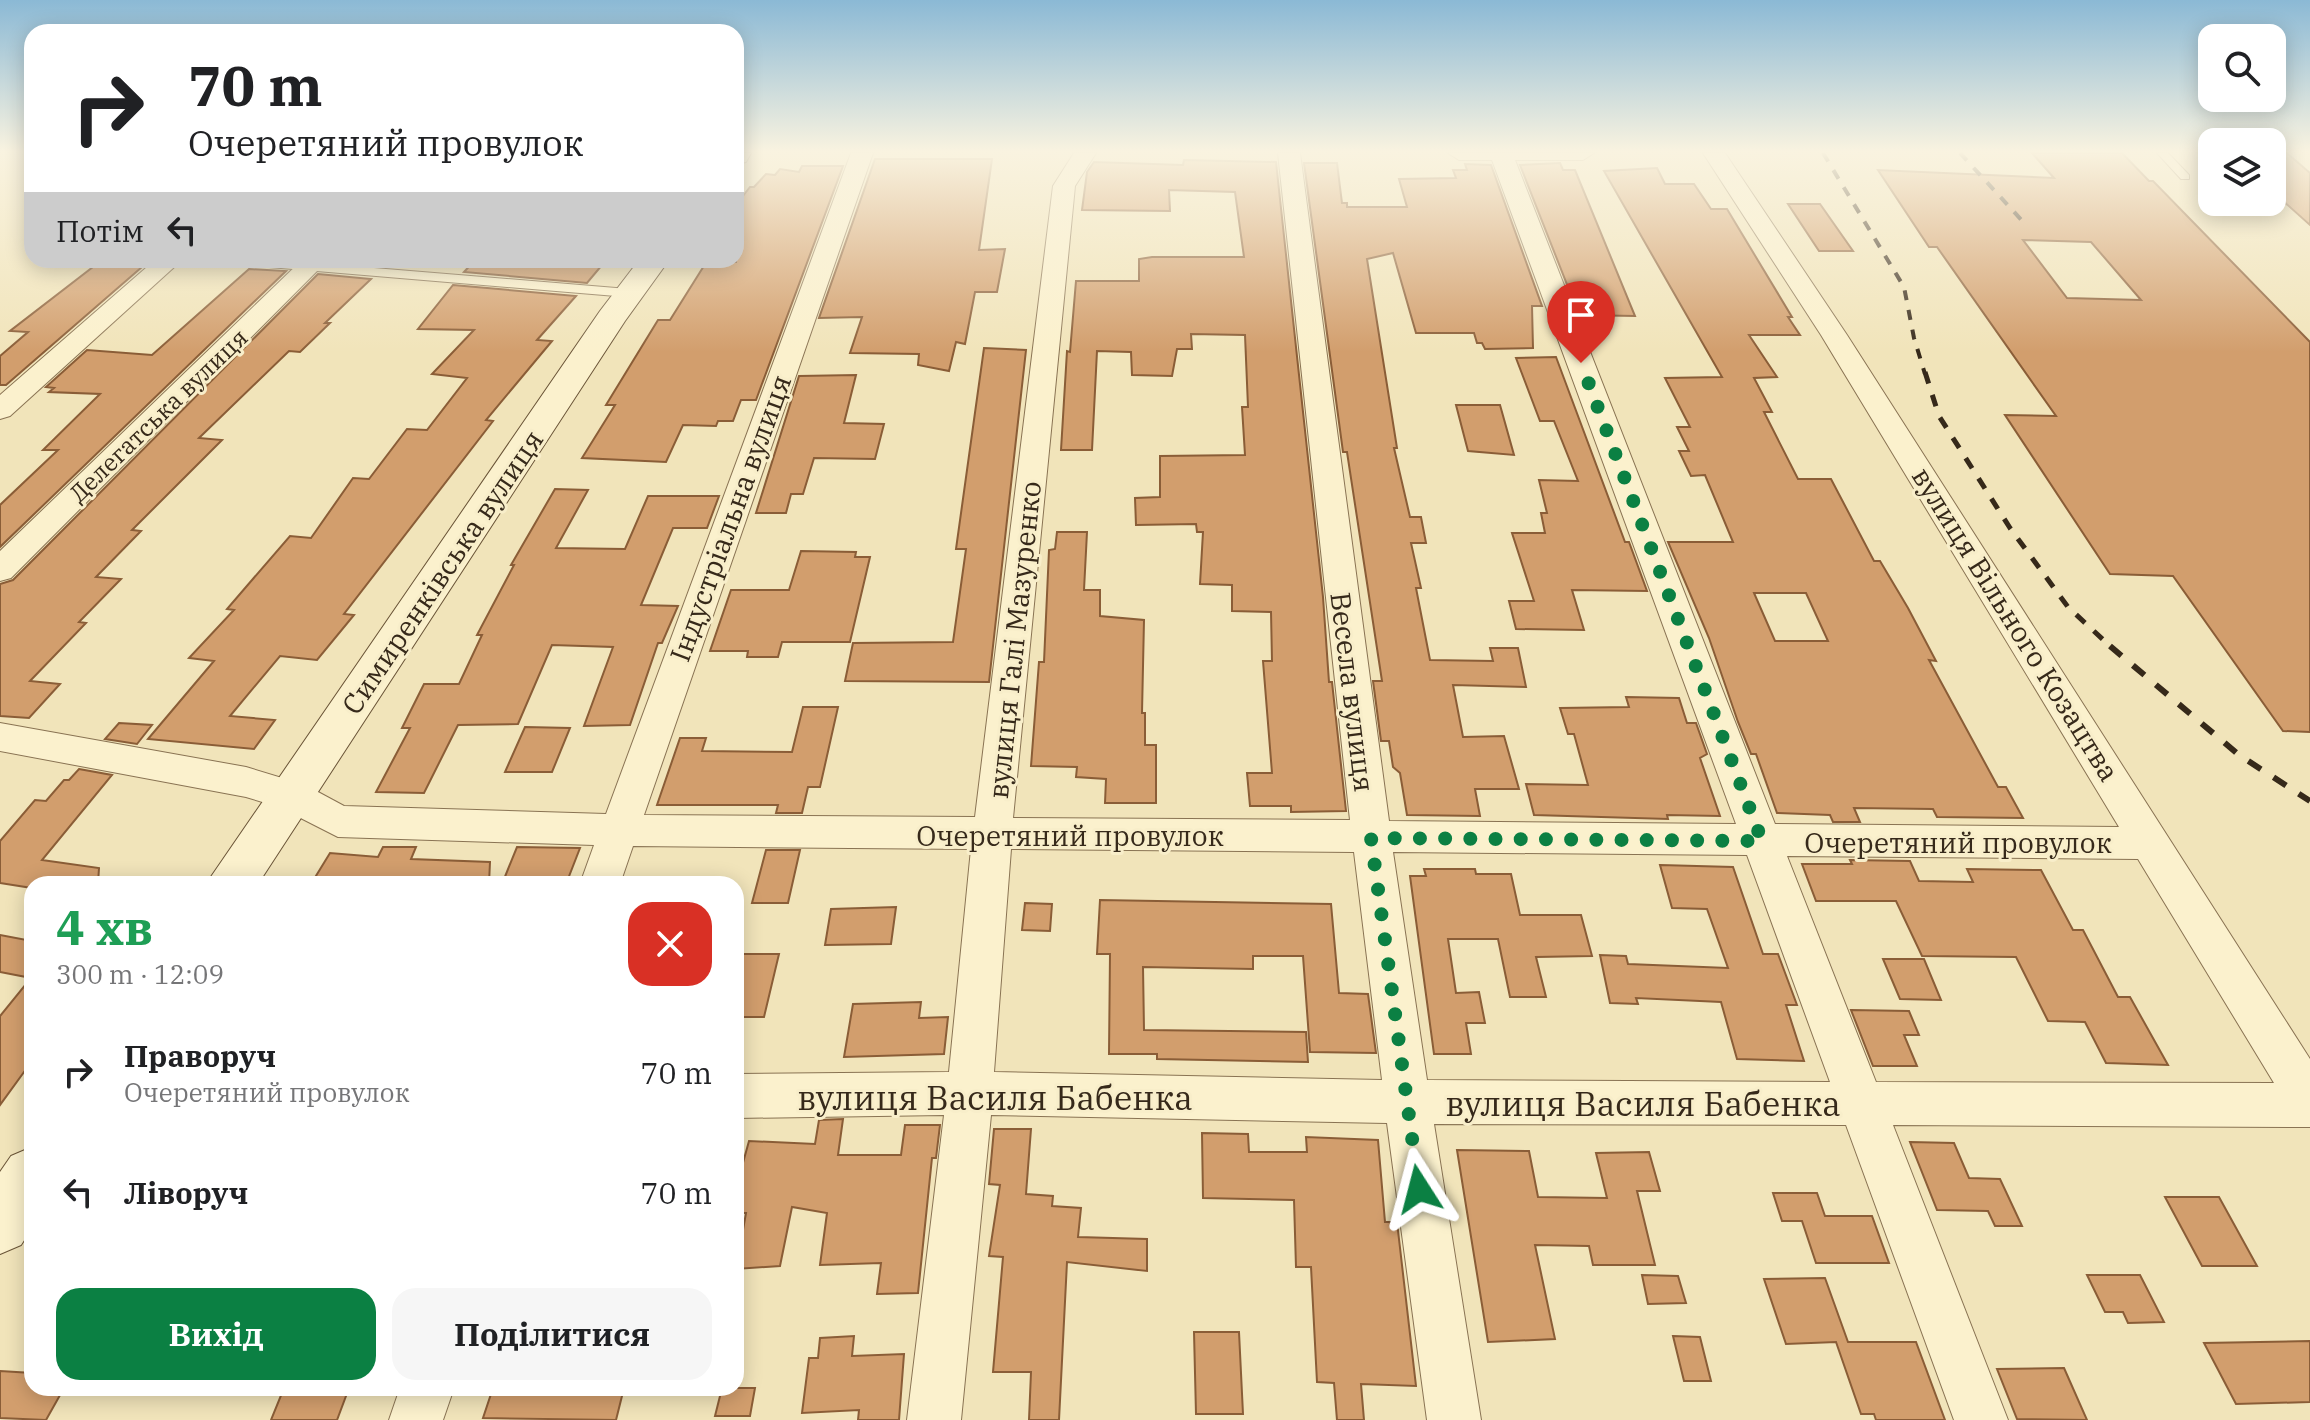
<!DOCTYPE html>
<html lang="uk">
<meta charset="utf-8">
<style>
:root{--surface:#fff;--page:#f6f6f6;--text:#202124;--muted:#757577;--accent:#0b8043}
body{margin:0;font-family:"IBM Plex Serif",serif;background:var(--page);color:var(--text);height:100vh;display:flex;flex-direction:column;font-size:30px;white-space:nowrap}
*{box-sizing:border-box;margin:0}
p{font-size:26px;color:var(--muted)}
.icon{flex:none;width:44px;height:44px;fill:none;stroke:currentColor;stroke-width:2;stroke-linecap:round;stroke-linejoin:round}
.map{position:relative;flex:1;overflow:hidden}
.sheet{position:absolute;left:24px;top:876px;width:720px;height:520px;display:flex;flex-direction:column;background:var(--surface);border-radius:24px;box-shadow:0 4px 20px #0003}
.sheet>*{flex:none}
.banner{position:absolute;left:24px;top:24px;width:720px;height:244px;border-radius:24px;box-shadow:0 4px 20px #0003;background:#fff;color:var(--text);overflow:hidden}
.buttons{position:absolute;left:2198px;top:24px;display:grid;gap:16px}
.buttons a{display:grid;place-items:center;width:88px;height:88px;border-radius:16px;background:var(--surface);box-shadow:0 4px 20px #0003;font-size:40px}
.pin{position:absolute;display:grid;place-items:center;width:68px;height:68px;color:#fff;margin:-82px -34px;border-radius:50% 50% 50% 0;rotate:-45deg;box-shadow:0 0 8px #0007}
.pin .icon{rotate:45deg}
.me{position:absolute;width:88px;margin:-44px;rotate:351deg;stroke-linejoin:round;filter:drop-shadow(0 0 6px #0008)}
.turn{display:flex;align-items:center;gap:28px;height:168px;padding:0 32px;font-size:36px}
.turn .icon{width:104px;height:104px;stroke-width:2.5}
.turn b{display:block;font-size:56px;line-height:68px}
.then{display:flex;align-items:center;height:76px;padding:0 32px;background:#0003;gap:16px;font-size:30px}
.round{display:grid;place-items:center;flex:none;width:84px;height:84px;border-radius:24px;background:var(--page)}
.summary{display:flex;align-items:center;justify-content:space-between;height:136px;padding:0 32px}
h1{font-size:48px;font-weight:700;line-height:60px;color:#1e9e55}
.primary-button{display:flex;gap:16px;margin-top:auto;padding:16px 32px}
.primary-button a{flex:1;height:92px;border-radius:24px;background:var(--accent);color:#fff;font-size:32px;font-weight:700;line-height:92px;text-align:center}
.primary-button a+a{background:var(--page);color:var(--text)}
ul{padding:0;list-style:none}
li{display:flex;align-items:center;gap:24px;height:120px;padding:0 32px}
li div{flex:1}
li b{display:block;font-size:30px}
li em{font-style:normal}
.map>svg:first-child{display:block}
.building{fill:#d29e6d;stroke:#8a5d37;stroke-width:2;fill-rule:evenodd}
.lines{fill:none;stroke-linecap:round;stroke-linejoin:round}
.lane-casing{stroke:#897353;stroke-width:2}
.street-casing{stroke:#897353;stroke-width:2}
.secondary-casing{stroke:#6a5437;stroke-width:2}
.lane{fill:#fbf1cd;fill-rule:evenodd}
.street{fill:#fbf1cd;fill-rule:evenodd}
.secondary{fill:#fbf1cd;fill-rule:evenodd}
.rail-far2{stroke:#36291a;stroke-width:4;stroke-dasharray:10 10;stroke-linecap:butt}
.rail-far1{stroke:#36291a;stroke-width:5;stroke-dasharray:12 12;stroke-linecap:butt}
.rail{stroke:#36291a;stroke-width:6;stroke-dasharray:15 15;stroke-linecap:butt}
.route{stroke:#0b8043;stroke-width:14;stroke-dasharray:0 25.2}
.labels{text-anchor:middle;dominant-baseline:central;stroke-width:6;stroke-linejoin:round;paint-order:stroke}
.far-street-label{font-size:24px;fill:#36291a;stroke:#f8eeca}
.street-label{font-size:28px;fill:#36291a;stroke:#f8eeca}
.near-street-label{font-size:34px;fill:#36291a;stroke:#f8eeca}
</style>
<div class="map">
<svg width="2310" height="1420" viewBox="0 0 2310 1420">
<rect width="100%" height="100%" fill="#f1e4ba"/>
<path class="building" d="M2032 153H2122L2149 181H2153L2310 342V732L2283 731 2173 576 2110 574 2005 415 2056 416 1937 247H1929L1878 170 2054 178ZM2023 240 2091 242 2141 300 2067 298Z
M2272 153H2287L2310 173V225L2272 191Z
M875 159H992L979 250 1005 249 997 292H975L965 344 956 342 949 371 918 365 919 354 850 353 862 317 819 318Z
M1184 160 1276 162 1323 597 1329 682H1332L1346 811 1291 812V806H1250L1247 773H1272L1263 661H1272L1271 612 1232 611V585L1200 584 1203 532H1197L1196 524 1136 525 1135 498 1160 497V456L1245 455 1242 407H1248L1245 335 1191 334 1192 349H1177L1172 376 1132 375 1131 352 1097 351 1092 450H1061L1067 351 1070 352 1076 281H1139V259L1152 257H1244L1235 192 1169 190 1170 211 1082 210 1087 172 1094 162 1183 165Z
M1304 163H1337L1342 203H1347V207H1407L1399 179 1456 178 1453 170H1467L1465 164 1491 165 1542 306H1532L1533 348 1485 349 1482 343H1477L1474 333H1416L1393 253 1367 259 1397 448H1394L1410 517H1421L1426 543H1411L1421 588H1416L1430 660 1493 661 1490 648H1518L1526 687 1453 685 1463 737 1504 736 1519 789H1475L1480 816 1407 815 1400 773 1393 767 1389 741H1381L1373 681H1382L1347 452H1343Z
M1560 163 1563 170H1575L1635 316 1579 315 1520 165Z
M802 166H843L756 400H741L733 421H718L716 426 683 425 666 462 582 458 615 405H606L658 320H670L707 261 736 262V205L750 187H754L766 174 775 175 780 169 799 172Z
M1657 168 1665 184H1694L1711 209H1727L1792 317H1788L1800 335H1749L1777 377 1754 378 1772 412H1764L1798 479H1831L1874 561H1880L1908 608 1936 661 1929 660 1998 787H2006L2023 818 1937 817 1933 809 1854 808 1860 822H1833L1830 815 1777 813 1756 754H1751L1738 722 1709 638 1668 542H1733L1705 475 1691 476 1679 451H1689L1677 427H1690L1665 378 1722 377 1604 171ZM1754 593H1806L1828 641H1775Z
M1788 204H1820L1853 251H1819Z
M102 260H150L6 385H0V356L28 332 10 331Z
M475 260 545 261 602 265 587 283 464 272Z
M249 269 286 271 0 547V505L58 450H43L100 394 49 392 54 388 46 387 87 350 152 355Z
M318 274 371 279 325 323H330L300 352 289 351 199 438 222 440 132 530 141 531 96 577 121 579 79 622 86 623 30 681 60 684 29 718 0 716V584L13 580Z
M453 285 576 296 537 340 552 341 486 420 493 421 344 614 354 615 317 660 280 656 230 716 275 720 254 749 148 739 214 661 189 658 234 610 227 609 290 536 311 538 353 478 369 479 407 429 427 430 467 378 432 374 474 330 418 329Z
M984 348 1026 350 989 682 845 681 853 643 953 642 966 549H956Z
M1556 357 1625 542H1629L1647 591 1572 590 1584 630 1516 629 1509 601H1534L1512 533H1545L1541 513H1547L1539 480 1578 481 1554 421H1540L1516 358Z
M856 375 844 423 884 424 875 459 814 458 803 494H791L786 513H756L799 376Z
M1456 405H1500L1514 455 1468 451Z
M555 489 588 490 556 548 625 549 648 496H719L707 528H673L641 605 678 606 662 643H658L630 725 584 726 613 647 552 645 518 724 458 725 424 793 376 792 410 728H402L424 684H459L482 635H477L514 565H511Z
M1057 532H1087L1084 590H1100V616L1144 620 1142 713H1145V745H1156V803H1105L1106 779 1076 777 1077 767 1031 766 1039 662H1044L1049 550 1055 549Z
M801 551 856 552 855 557H870L850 642H782L778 657H747L748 651H710L731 590H789Z
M1626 697 1679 698 1687 723H1696L1707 754 1700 758 1720 816 1667 815 1668 819 1534 815 1526 784 1588 785 1574 734H1568L1560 708 1629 707Z
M803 707H838L820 787H808L802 813H776L778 805H657L680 738H706L702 751 792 752Z
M119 723 152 725 137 744 105 739Z
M525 727 570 728 552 772H505Z
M79 769 112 775 42 860 99 868 98 884H32V888L0 883V841L35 800 46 801 64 780H69Z
M383 847H416L411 859 490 862 489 884H311L330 853 378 857Z
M517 847 580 848 566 884H502Z
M766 850H800L788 903H752Z
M1850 860 1910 861 1919 881 1973 882 1967 869 2041 870 2073 930H2083L2118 997H2130L2168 1065 2106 1063 2085 1022 2048 1021 2016 957 1922 956 1896 901H1816L1802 864H1852Z
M1660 865 1733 867 1763 954H1778L1797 1005H1786L1804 1061 1737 1059 1721 1002 1636 998 1638 1004 1610 1003 1600 955 1626 956 1628 964 1728 968 1707 909 1672 908Z
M1424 869H1475L1476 874H1511L1520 915H1581L1592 956 1536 957 1546 997H1510L1498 939H1448L1456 993 1479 992 1485 1023H1466L1471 1054H1434L1410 876H1426Z
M1100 900 1331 904 1339 993 1368 994 1376 1053 1310 1052 1303 956H1253V969L1143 967 1144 1030 1306 1032 1308 1062 1157 1059V1054H1109L1110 954H1097Z
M1025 903 1052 904 1050 931 1022 930Z
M896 907 891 944 825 945 831 909Z
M0 935 32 941V1061L0 1105V1016L31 978 0 972Z
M736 954H779L764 1017H736Z
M1883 959H1924L1941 1000 1900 999Z
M921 1002 919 1018 948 1017 944 1054 844 1057 853 1004Z
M1851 1010 1909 1011 1919 1035H1904L1917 1066H1873Z
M843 1119 838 1155H901L905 1125H940L936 1158H932L918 1293 877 1294 881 1263 820 1265 827 1213 792 1207 780 1266 736 1269 746 1213H736V1188L749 1141 815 1144 819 1120Z
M994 1129H1031L1026 1194 1053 1196 1052 1206 1081 1208 1078 1237 1147 1239V1271L1067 1262 1059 1420H1029L1031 1372H993L1003 1257 989 1256 1000 1185 989 1184Z
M1202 1133 1248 1134 1249 1152H1307L1306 1137 1378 1140 1385 1222H1397L1416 1386 1361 1384 1364 1420H1337L1334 1383 1317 1382 1311 1267H1296L1294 1200 1203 1198Z
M1910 1142 1954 1143 1969 1178 2000 1179 2022 1226H1995L1988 1211 1937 1210Z
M1457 1150 1529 1151 1538 1197 1607 1198 1596 1153 1649 1152 1660 1191H1637L1655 1265H1593L1589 1246 1535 1245 1555 1339 1488 1342Z
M1773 1193H1817L1825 1216H1872L1889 1263H1816L1802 1221H1782Z
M2165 1197H2219L2257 1266H2202Z
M1642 1275 1678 1276 1686 1303 1648 1304Z
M2087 1275H2140L2164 1322 2128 1323 2123 1312H2105Z
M1825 1278 1848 1342H1916L1945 1420H1876L1874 1414H1861L1836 1342 1786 1344 1764 1279Z
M1194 1332H1239L1243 1414H1196Z
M854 1336 852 1356 904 1354 899 1420H858L859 1410 802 1413 809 1358H818L820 1338Z
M1673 1336 1700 1337 1711 1381H1684Z
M2310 1341V1402L2236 1404 2204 1343Z
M2064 1368 2087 1420 2017 1419 1997 1369Z
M0 1371 32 1373V1388H64L46 1420 0 1418Z
M284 1388H349L337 1420H271Z
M493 1388H624L616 1420 483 1418Z
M722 1388H755L750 1416H715Z"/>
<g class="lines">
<g class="lane-casing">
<path id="lane" d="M2157 153H2168L2189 175V179H2181Z
M227 260H277L628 289 634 293 628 297 233 264Z"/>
</g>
<g class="street-casing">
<path id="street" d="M851 153H873L644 815 975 817 1053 186 1074 153H1096L1075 186 1013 818 1350 820 1278 153H1300L1389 821 1736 824 1492 160H1459L1448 153H1594L1583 160H1515L1775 824 2119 827 1821 335 1703 153H1725L1847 335 2310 1059V1127L1893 1125 2008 1420H1954L1846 1125 1434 1124 1481 1420H1427L1387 1123 991 1115 961 1420H907L944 1115 736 1118V1074L949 1072 971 849 633 846 620 884H580L594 845 338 837 279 807 246 797 0 751V723L246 767 305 785 344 806 606 814ZM1011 849 1354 852 1382 1080 994 1072ZM1393 852 1747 855 1830 1082 1427 1080ZM1787 856 2138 859 2274 1083 1876 1082Z
M155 260H182L10 416 0 419V395Z
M302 260H328L11 578 0 581V551Z
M400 1388H454L443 1420H389Z"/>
</g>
<g class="secondary-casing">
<path id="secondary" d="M736 153H751L746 162 736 164Z
M639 260H669L625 321 258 884H206L600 311Z
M32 1147V1228L21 1245 0 1254V1172L11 1156Z"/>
</g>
<use href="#lane" class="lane"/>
<use href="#street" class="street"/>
<use href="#secondary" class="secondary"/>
<path class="rail-far2" d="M1823 153 1904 287 1914 338 1925 374
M1960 153 2027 226"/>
<path class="rail-far1" d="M1925 372 1939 416 2010 528 2068 607 2112 648"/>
<path class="rail" d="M2110 646 2239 755 2310 801"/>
</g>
<linearGradient id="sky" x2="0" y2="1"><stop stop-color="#8bb9d5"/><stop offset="0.43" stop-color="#f9f3e0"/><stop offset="1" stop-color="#f9f3e0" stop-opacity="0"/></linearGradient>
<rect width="2310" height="352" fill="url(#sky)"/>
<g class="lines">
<path class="route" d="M1419 1189 1371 838 1762 841 1581 363"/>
</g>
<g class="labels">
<g class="far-street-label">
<text transform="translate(158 415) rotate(-44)">Делегатська вулиця</text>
</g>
<g class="street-label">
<text transform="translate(730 518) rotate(-70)">Індустріальна вулиця</text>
<text transform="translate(442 572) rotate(-56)">Симиренківська вулиця</text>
<text transform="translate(2016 624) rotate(58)">вулиця Вільного Козацтва</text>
<text transform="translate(1014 640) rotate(-84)">вулиця Галі Мазуренко</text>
<text transform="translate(1353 692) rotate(83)">Весела вулиця</text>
<text x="1070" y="835">Очеретяний провулок</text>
<text x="1958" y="842">Очеретяний провулок</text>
</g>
<g class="near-street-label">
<text x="995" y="1097">вулиця Василя Бабенка</text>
<text x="1643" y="1103">вулиця Василя Бабенка</text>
</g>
</g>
</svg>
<div class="buttons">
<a><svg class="icon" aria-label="search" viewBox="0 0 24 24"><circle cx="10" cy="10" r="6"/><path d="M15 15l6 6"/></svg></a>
<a><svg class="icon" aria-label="layers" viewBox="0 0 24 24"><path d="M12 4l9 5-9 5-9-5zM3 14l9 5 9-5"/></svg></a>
</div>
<div class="pin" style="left:1581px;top:363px;background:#d93025"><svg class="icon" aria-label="arrive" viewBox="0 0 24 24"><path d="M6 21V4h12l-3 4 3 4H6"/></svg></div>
<svg class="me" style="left:1419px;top:1189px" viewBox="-20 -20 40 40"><path d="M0-17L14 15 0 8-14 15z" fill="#0b8043" stroke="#fff" stroke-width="4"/></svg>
<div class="banner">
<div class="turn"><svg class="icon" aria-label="right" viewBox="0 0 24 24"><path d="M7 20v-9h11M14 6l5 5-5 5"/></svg><div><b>70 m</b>Очеретяний провулок</div></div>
<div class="then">Потім<svg class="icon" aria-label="left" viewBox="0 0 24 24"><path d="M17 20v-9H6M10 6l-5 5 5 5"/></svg></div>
</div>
<section class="sheet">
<div class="summary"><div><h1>4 хв</h1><p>300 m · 12:09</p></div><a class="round" style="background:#d93025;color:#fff"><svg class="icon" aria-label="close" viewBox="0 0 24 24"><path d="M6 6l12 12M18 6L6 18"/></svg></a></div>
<ul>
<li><svg class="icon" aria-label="right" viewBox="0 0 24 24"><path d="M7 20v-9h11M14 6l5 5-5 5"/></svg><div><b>Праворуч</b><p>Очеретяний провулок</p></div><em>70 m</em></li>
<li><svg class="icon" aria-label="left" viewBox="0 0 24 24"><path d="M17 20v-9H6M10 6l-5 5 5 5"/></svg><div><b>Ліворуч</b></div><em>70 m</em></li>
</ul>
<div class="primary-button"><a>Вихід</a><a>Поділитися</a></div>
</section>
</div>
